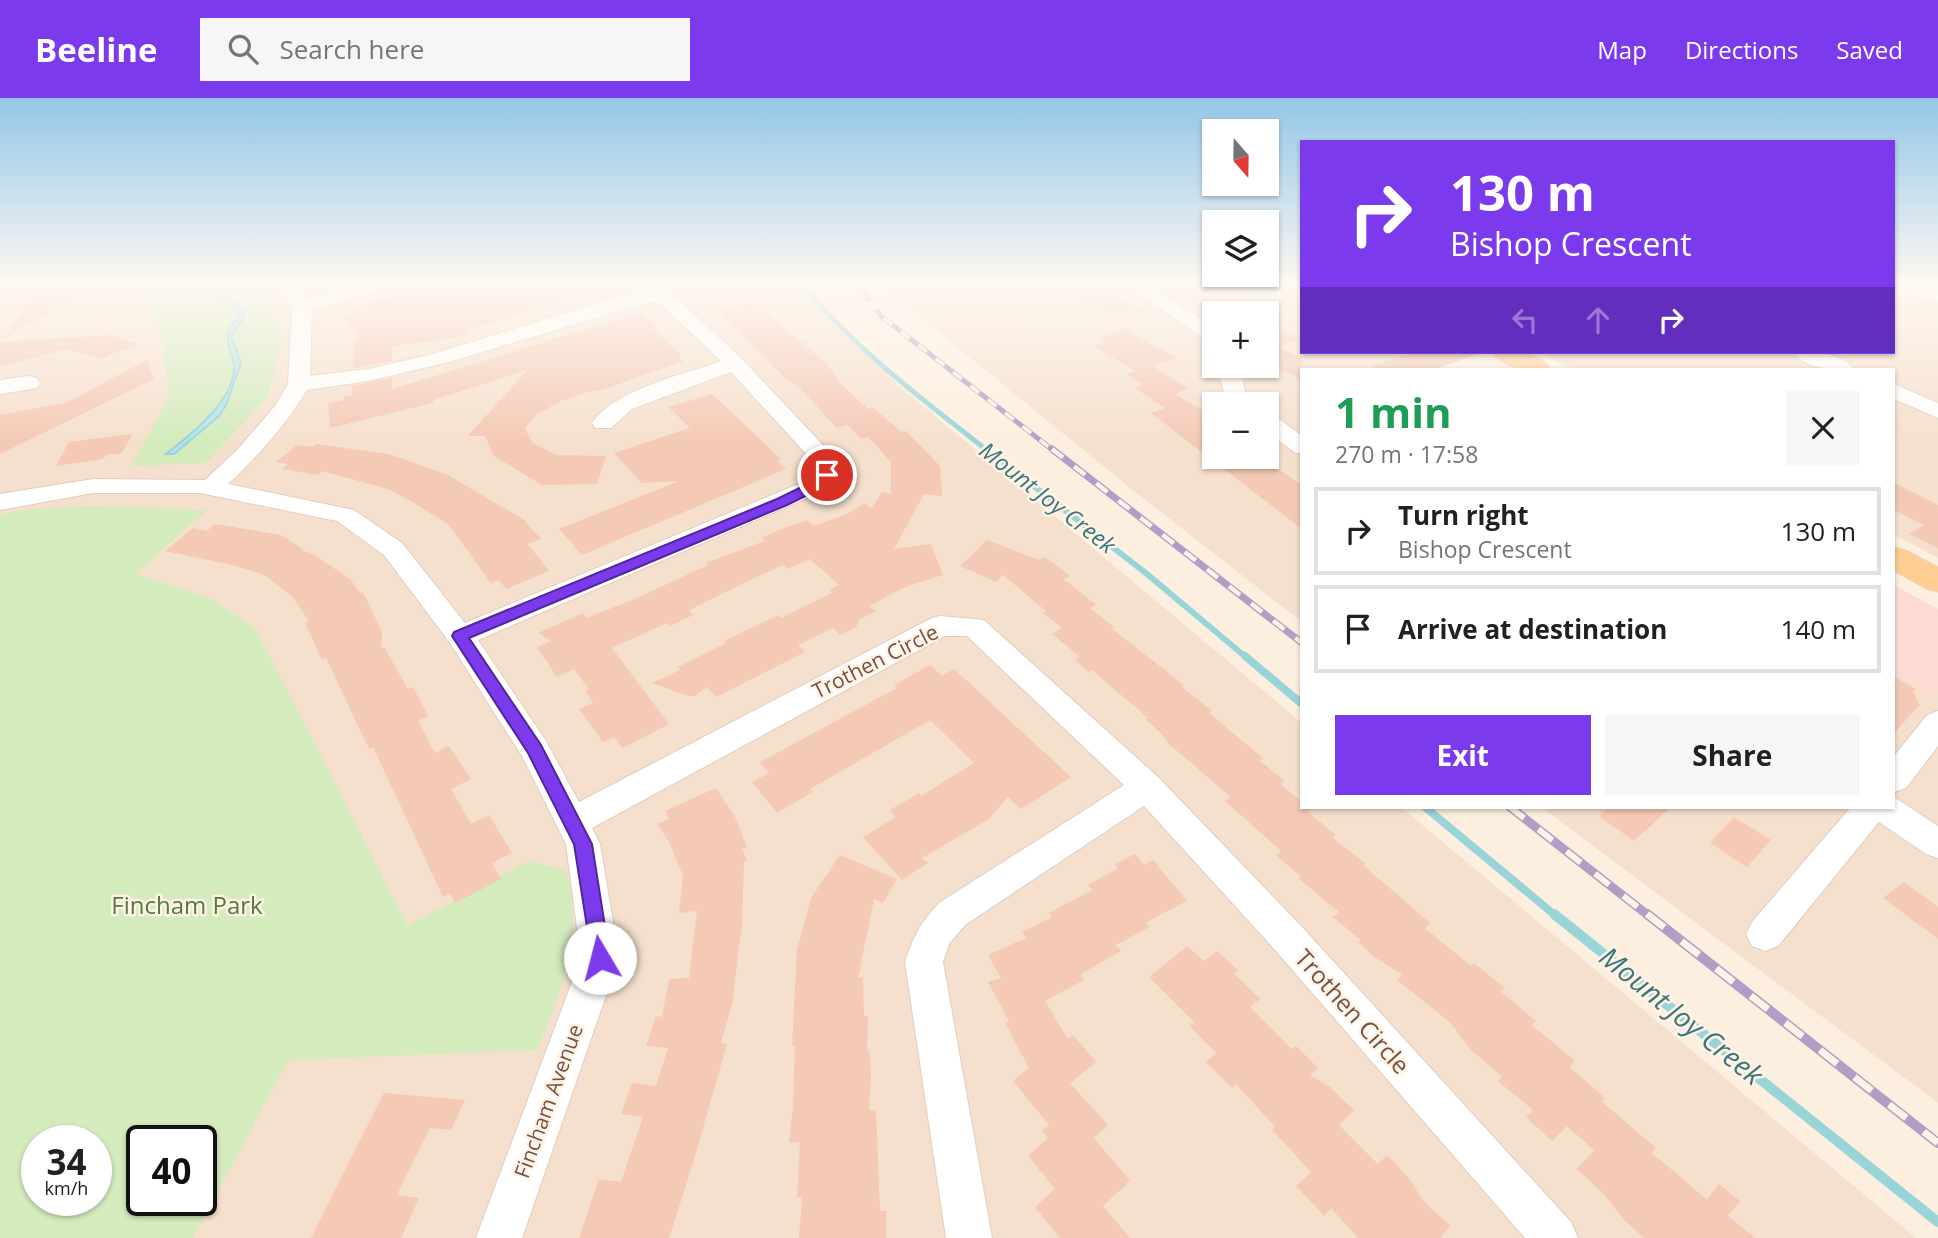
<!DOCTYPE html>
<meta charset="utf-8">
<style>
:root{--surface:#fff;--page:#f6f6f6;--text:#202124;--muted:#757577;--line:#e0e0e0;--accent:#7c3aed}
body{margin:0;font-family:"Open Sans",sans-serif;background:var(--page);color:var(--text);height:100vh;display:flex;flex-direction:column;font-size:26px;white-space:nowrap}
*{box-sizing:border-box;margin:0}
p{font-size:23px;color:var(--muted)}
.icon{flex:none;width:38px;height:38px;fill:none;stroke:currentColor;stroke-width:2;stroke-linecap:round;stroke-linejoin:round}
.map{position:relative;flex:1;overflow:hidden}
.drawer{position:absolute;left:1300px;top:270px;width:595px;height:441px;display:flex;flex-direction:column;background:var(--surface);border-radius:0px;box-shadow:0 2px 5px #0004}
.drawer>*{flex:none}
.guide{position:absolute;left:1300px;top:42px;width:595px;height:214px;border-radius:0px;box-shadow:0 2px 5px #0004;background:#7c3aed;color:#fff;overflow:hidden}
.needle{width:46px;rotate:160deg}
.fabs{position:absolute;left:1202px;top:21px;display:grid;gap:14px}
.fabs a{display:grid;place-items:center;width:77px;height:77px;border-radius:0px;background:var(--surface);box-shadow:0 2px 5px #0004;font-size:35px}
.speed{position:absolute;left:21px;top:1027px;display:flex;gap:14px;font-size:35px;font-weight:700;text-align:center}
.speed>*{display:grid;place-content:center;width:91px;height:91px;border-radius:50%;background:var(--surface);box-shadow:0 2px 5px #0004;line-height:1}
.speed small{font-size:18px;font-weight:400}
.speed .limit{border:4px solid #111;border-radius:10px;background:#fff;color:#111}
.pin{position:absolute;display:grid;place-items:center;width:60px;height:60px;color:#fff;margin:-30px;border:4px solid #fff;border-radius:50%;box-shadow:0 2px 7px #0007}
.me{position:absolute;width:77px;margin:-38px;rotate:352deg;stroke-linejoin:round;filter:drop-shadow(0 0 5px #0008)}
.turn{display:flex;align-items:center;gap:24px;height:147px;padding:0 35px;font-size:32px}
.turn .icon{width:91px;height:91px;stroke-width:2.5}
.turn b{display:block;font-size:49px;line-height:60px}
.lanes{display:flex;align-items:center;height:66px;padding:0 35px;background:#0003;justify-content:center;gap:35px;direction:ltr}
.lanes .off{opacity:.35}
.round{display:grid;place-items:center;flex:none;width:74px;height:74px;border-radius:0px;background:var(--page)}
.head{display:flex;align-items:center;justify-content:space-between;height:119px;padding:0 35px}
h1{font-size:42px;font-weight:700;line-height:52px;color:#1e9e55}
.primary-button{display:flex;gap:14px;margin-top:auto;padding:14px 35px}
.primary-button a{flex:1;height:80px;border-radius:0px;background:var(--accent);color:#fff;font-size:28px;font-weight:700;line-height:80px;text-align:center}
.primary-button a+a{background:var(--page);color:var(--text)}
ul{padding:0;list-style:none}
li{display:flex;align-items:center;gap:21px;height:88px;margin:0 14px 10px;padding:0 21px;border:4px solid var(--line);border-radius:0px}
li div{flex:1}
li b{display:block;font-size:26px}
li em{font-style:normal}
header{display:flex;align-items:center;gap:42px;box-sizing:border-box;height:98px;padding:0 35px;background:var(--accent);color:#fff}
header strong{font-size:33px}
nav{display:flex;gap:38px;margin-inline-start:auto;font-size:24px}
.search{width:490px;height:63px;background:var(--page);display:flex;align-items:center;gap:18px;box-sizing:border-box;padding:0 24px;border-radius:0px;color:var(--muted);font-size:26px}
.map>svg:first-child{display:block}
.residential{fill:#f5e0cd;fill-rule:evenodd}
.commercial{fill:#fedbd2}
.green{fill:#d3ebbd;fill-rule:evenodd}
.water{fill:#b3e4e7;stroke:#99d4d9;stroke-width:2}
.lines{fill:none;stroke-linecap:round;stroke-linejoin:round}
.stream-far3{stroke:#99d4d9;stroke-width:5}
.stream-far2{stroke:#99d4d9;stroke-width:6}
.stream-far1{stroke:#99d4d9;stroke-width:8}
.stream{stroke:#99d4d9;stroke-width:10}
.building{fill:#f4c9b5}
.minor-casing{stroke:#e3ccbe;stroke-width:2}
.major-casing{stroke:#dbd2cf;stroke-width:1}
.minor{fill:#fff;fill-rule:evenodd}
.major{fill:#ffce94;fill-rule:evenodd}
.rail-far3-casing{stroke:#b09ec6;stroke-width:5}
.rail-far2-casing{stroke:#b09ec6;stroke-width:7}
.rail-far1-casing{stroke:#b09ec6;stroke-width:9}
.rail-casing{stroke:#b09ec6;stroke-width:10}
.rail-far3{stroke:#fff3e6;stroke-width:3.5;stroke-dasharray:11;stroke-linecap:butt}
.rail-far2{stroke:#fff3e6;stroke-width:4.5;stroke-dasharray:14;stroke-linecap:butt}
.rail-far1{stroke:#fff3e6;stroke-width:6;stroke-dasharray:18;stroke-linecap:butt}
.rail{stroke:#fff3e6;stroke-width:7;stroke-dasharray:22;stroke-linecap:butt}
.route{fill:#7c3aed;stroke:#51269a;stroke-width:2}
.labels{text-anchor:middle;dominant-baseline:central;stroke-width:5;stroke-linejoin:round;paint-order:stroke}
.street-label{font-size:21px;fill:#745246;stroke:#fff3e6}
.water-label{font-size:23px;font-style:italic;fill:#3a767b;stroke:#fff3e6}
.near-park-label{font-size:24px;fill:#547a3d;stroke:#fff3e6}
.near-street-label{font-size:24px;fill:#745246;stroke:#fff3e6}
.near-water-label{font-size:28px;font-style:italic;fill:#3a767b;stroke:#fff3e6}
</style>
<header>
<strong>Beeline</strong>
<div class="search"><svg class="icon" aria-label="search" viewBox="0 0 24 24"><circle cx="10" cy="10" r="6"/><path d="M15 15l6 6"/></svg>Search here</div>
<nav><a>Map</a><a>Directions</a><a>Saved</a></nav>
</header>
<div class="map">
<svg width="1938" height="1140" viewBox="0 0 1938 1140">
<rect width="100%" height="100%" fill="#fdefdf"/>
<path class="residential" d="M0 186H806L898 287 1302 625V709H1401L1916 1140H0ZM37 1043H96V1102H37ZM142 1043H201V1102H142Z
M879 186H1302V254H1421L1379 271H1302V524L1139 397ZM1214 215H1267V268H1214ZM1214 306H1267V359H1214Z
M1894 186H1938V460L1894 437V271H1572L1538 254H1894Z
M1894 575 1932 597 1938 592V1005L1541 709H1894Z"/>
<path class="commercial" d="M1894 487 1938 511V592L1932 597 1894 575Z"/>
<path class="green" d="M124 186H263L275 210 283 240 268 298 206 365 132 368 168 300 164 244 143 198Z
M86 408 207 412 135 476 210 500 255 530 408 828 528 763 566 772C585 841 562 888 537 952L288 962 193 1140H0V417L12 413ZM37 1043H96V1102H37ZM142 1043H201V1102H142Z"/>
<path class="water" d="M213 186H221L224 198 245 213 242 223 231 238 241 265 226 307 219 318 174 356H166C189 338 236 302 234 268 233 255 223 245 230 231 232 227 236 223 239 218L238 213 221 203Z"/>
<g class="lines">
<path class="stream-far3" d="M801 186C857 252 920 300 988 353"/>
<path class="stream-far2" d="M986 351 1147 476 1247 560"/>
<path class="stream-far1" d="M1245 558 1302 606
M1425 709 1556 818"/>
<path class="stream" d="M1554 816 1938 1124"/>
</g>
<path class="building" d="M37 186H51L53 192 87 186 102 187 8 237Z
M436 186H607L608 189 465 233 469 237 392 249V263L353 270 354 243 362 242 343 217 354 214 351 210Z
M695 186H742L756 199 738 203 695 189Z
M1044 186H1092L1148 215H1102Z
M1164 186H1270L1271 192 1233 202 1257 215H1216Z
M754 204 824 263 832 272 838 283 868 311 873 309 901 334 906 333 940 368 942 398 924 396 894 451 931 446 943 477 905 489 869 508 876 513 860 521 856 529 840 537 833 530 798 547 805 554 716 599 707 589 695 598H688L652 585 680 572 678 569 726 545 724 543 778 517 781 520 799 511 832 495 829 492 839 487 810 461 788 471 783 467 748 483 689 512 693 517 670 528 667 525 612 550 669 626 623 650 614 639 603 644 579 611 593 605 586 594 588 590 574 571 557 579 537 549 551 543 538 535 583 515 586 520 635 501 708 467 706 465 765 443 762 440 779 432 806 422 813 428 845 417 865 405 872 410 882 394 891 396V364L868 339 862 341 847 327 837 330 799 289 783 278 718 213Z
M639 215 658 230 653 231 681 256 678 258 684 263 596 294 594 292 561 303 536 317 525 330 533 345 556 357 606 358 597 386 542 387 494 358 485 338H468L527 272 433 302V305L330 330 328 305 344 302 343 298 352 297V288L392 280V291Z
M1267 224 1299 241 1279 249 1302 261V282L1267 264Z
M1123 231 1177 260 1152 268 1188 290 1175 296 1214 319V359H1261L1302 387V431L1151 315 1165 310 1135 290 1143 287 1126 276 1135 273 1093 248 1104 244 1099 241Z
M109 237 139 246 99 261 68 251 0 268V244Z
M1416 254H1476L1477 256 1435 271H1374L1373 268Z
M147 262 154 281 0 356V317L68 304Z
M712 296 781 361 777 363 786 371 582 457 559 431 679 383 642 385 614 355 690 330 668 309Z
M132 336 122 355 106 357 103 361 56 368 69 344Z
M316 346 389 356 448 377 523 421 541 441 528 446 549 473 506 491 499 482 491 485 448 426 414 405 388 391 322 373 318 377 282 371 288 366 276 364 297 347 312 349Z
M1894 385 1938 407V450L1909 436 1924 427 1894 412Z
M215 426 281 437 303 451 301 452 313 456 351 482 360 495 363 494 382 534 381 550 384 549 408 591 413 589 428 618 418 623 435 655 449 648 471 681 451 691 471 726 489 717 512 755 492 765 501 781 455 805 450 795 443 799 373 649 369 651 326 560 322 562 305 525 309 524 293 499 264 477 233 467 165 453 193 430 207 433Z
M987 442 1039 462 1045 459 1070 478 1064 481 1096 507 1090 510 1114 529 1111 530 1184 587 1182 589 1212 613 1209 615 1263 660 1260 663 1285 683 1280 686 1302 704V709L1311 711 1307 713 1336 737 1333 740 1366 766 1364 768 1430 825 1425 830 1471 868 1474 865 1505 890 1501 894 1536 923 1532 927 1575 963 1569 969 1605 1000 1601 1003 1656 1050 1652 1055 1707 1102 1719 1086 1740 1103 1728 1118 1755 1140H1644L1624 1122 1603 1095 1577 1071 1594 1052 1567 1028 1552 1043 1526 1019 1533 1012 1498 983 1502 979 1470 951 1451 925 1397 882 1402 877 1376 860 1358 844 1361 842 1333 819 1339 814 1298 780 1300 778 1276 757 1281 753 1225 703 1231 699 1168 645 1161 635 1145 621 1148 620 1092 572 1089 574 1075 562 1080 559 1052 536 1062 530 1043 515 1046 513 1003 477 996 484 960 468Z
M930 567 942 578 954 571 1071 679 1021 711 1008 699 989 721 922 760 928 765 902 782 863 739 896 719 890 712 919 695 921 698 974 665 930 622 810 691 813 694 777 715 752 684 769 675 760 664 897 590 894 587Z
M1894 579 1916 591 1913 594 1920 607 1894 635Z
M716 690 735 719 747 749 742 751 747 762 744 764 742 827 732 906 721 945 727 946 693 1065 669 1140H579L599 1081 621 1084 634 1045 643 1019 621 1016 632 985 656 988 668 950 646 948 656 918 662 919 669 881 689 880 697 813 679 815 683 778 670 746 658 726 669 721 665 713Z
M1609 709H1671L1634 743 1599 718Z
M1734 719 1771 742 1747 769 1710 745Z
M1135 756 1144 767 1153 762 1187 803 1146 824 1149 829 1116 847 1121 853 1081 876 1084 882 1045 903 1068 941 1073 937 1096 964 1070 985 1108 1027 1094 1040 1130 1083 1103 1108 1130 1140H1060L1035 1109 1055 1091 1028 1058 1048 1040 1042 1033 1049 1027 1013 983 1029 970 1005 925 1009 923 988 884 1001 880 988 857 1026 840 1022 834 1052 819 1049 815 1092 792 1088 787 1118 770 1115 766Z
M840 757 897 781 883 805 874 801 858 880 863 879 864 918H868L867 953H870L871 979 869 1012H876L880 1113H886V1140H799L802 1099H797L800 1044 789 1045 793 1009 795 947H792L797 852 811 800Z
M1904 784 1938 809V841L1883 800Z
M1187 848 1204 863 1217 853 1238 872 1234 876 1260 901 1250 909 1292 951 1296 948 1318 970 1310 977 1330 989 1354 1012 1339 1027 1378 1066 1387 1057 1409 1080 1424 1104 1450 1128 1440 1140H1358L1331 1110 1324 1118 1296 1088 1311 1074 1272 1032 1275 1029 1236 986 1232 990 1206 964 1216 955 1190 928 1194 924 1149 879Z
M384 995 465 1002 451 1032 430 1030 418 1054 397 1097 419 1100 401 1140H311Z"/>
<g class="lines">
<g class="minor-casing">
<path id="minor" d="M278 186H296L307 201 362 186H392L390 190 312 211 310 278 368 271 433 256 608 202 650 192H662L678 201 742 261 834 359 839 377 826 392 478 542 546 643 579 704 930 521 940 518 984 522 1159 680 1302 829 1571 1124 1578 1140H1525L1276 853 1144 708 965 827 949 846 943 864 992 1140H946L905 864C914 838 920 825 939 805L1124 687 967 538H945L592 730 600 746 619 860 522 1140H476L581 860 566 746 522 658 450 545 384 457 337 423 200 395H93L0 412V396L93 381 205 382 238 351 275 308 288 286 292 208ZM650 204H657L664 209 721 263C683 277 615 291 592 325L595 330H611L632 311 731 274 811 361 815 376 808 382 465 525 402 445 354 412 228 386C258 358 286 327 307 292L368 283 445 265Z
M1125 186H1147L1214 230V245L1207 243Z
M1894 186H1908L1938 193V203L1894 194Z
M1793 254C1812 254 1841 254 1854 271 1835 272 1804 271 1793 254Z
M1220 268H1240L1245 294 1255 306H1232C1221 295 1221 283 1220 268Z
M29 278 37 280 40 285 37 290 0 296V282Z
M1894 286 1938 305V320L1894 301Z
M1267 316 1275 318 1302 338V356L1294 354 1267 334Z
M1938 613V648L1906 690 1894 694V658L1927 617Z
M1894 699 1938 728V760L1926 756 1879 724 1778 848 1765 853 1752 848 1746 836 1752 824 1851 709H1894Z"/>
</g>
<g class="major-casing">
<path id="major" d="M1492 254C1512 253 1538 252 1551 271 1531 272 1505 273 1492 254Z
M1894 449 1906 452 1938 469V494L1926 491 1894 473Z"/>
</g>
<use href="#minor" class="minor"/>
<use href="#major" class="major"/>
<g class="rail-far3-casing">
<path id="rail-far3" d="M856 186 881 218 1054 353"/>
</g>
<g class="rail-far2-casing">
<path id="rail-far2" d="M1052 351 1302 545"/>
</g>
<g class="rail-far1-casing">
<path id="rail-far1" d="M1510 709 1649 818"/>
</g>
<g class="rail-casing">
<path id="rail" d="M1647 816 1938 1045"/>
</g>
<use href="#rail-far3" class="rail-far3"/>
<use href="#rail-far2" class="rail-far2"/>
<use href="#rail-far1" class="rail-far1"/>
<use href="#rail" class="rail"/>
</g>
<linearGradient id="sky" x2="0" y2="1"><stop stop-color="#93c7e8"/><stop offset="0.54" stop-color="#fef8f1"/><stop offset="1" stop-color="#fef8f1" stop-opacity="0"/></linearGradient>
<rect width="1938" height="345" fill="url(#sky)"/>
<path class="route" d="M827 373 834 377 822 390 787 407 469 540 541 647 592 746 610 860 607 867 600 869 593 867 574 746 528 655 452 538 454 534 777 401 812 384Z"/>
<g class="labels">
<g class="street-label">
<text transform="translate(875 563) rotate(-27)">Trothen Circle</text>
<text transform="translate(548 1003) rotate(-70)">Fincham Avenue</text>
</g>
<g class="water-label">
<text transform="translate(1048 399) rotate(38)">Mount Joy Creek</text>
</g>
<g class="near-park-label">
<text x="187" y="806">Fincham Park</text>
</g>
<g class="near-street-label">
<text transform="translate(1353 913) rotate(48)">Trothen Circle</text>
</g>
<g class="near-water-label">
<text transform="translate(1682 917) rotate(39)">Mount Joy Creek</text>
</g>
</g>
</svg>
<div class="fabs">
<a><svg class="needle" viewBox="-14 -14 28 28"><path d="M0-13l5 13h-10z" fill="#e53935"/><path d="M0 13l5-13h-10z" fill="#757577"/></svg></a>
<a><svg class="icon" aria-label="layers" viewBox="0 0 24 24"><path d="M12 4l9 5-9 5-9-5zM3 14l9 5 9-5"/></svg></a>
<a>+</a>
<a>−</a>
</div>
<div class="speed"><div>34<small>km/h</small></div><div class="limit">40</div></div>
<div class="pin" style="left:827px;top:377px;background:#d93025"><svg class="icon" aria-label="arrive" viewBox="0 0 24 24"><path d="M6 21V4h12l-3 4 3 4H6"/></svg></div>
<svg class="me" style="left:600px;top:860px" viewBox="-20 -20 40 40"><circle r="19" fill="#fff"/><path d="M0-13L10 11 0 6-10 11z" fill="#7c3aed"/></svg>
<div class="guide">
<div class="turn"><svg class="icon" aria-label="right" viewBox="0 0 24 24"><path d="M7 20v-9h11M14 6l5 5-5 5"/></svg><div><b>130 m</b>Bishop Crescent</div></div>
<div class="lanes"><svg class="icon off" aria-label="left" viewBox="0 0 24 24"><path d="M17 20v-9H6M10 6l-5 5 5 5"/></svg><svg class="icon off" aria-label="ahead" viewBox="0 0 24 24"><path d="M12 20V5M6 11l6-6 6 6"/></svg><svg class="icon" aria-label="right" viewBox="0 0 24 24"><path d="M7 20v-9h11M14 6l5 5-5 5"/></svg></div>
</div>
<section class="drawer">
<div class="head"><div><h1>1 min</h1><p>270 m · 17:58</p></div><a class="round"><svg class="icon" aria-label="close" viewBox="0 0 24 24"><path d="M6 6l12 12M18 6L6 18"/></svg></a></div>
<ul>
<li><svg class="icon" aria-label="right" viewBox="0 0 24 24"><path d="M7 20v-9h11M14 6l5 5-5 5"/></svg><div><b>Turn right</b><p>Bishop Crescent</p></div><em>130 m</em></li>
<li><svg class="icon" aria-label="arrive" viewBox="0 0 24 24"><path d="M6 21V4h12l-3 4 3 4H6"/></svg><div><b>Arrive at destination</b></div><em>140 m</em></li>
</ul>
<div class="primary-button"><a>Exit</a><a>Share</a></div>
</section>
</div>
